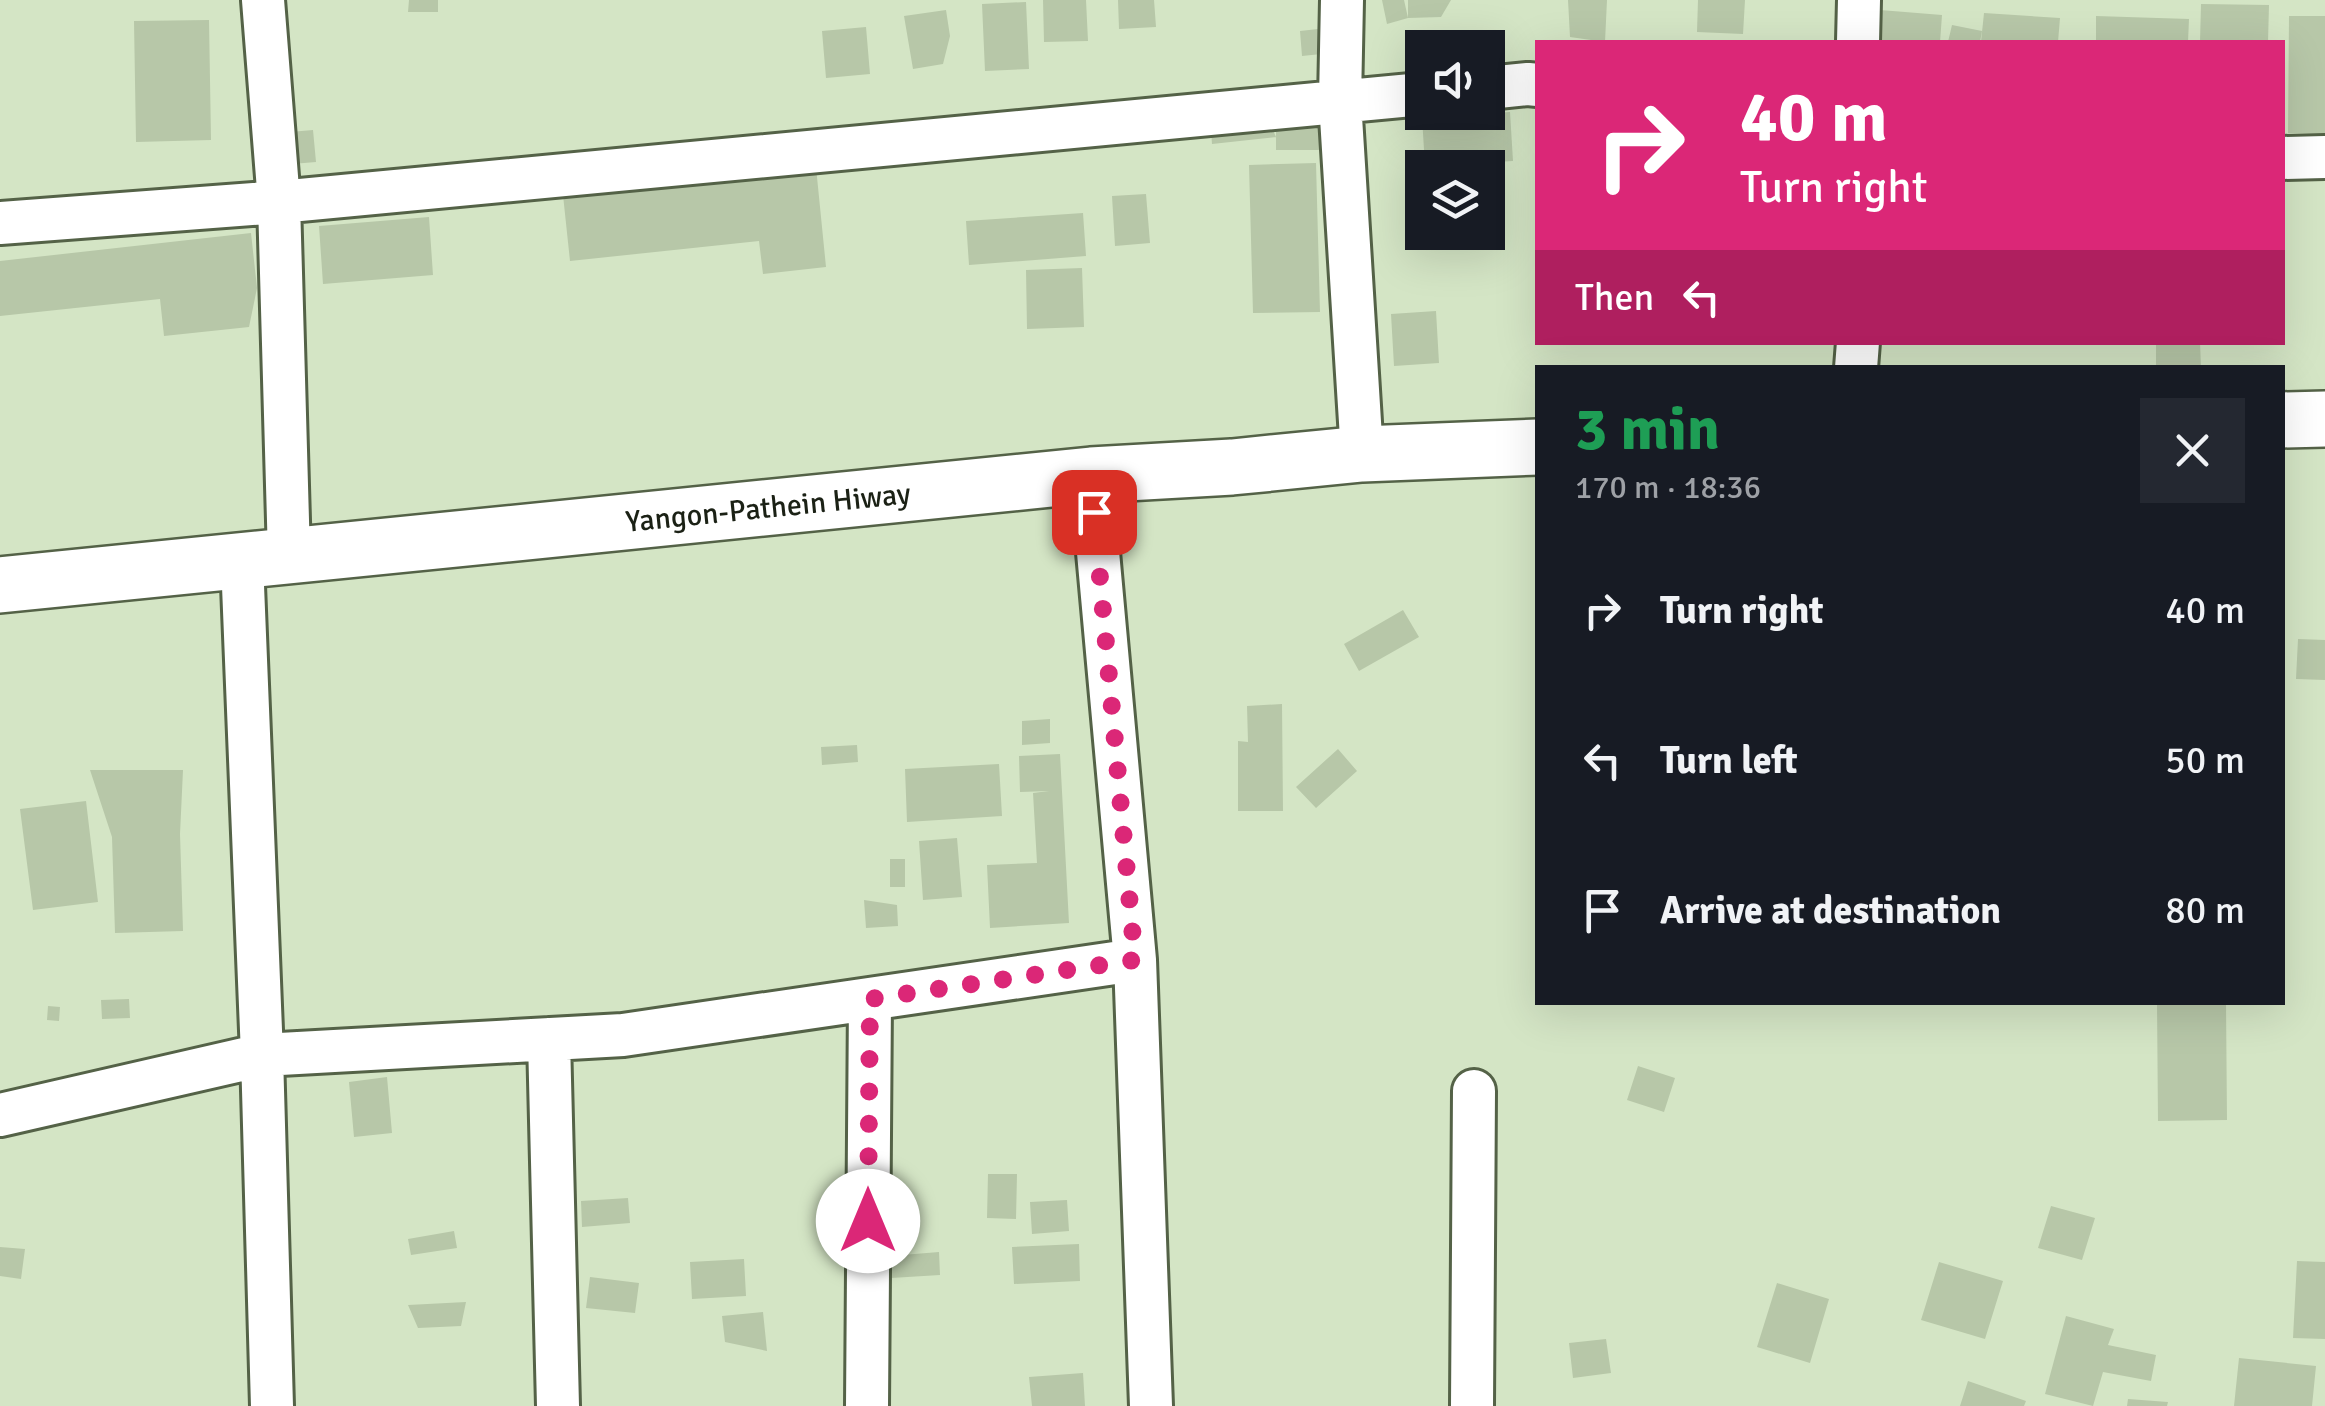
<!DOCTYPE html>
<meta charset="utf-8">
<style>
:root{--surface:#171b24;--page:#242831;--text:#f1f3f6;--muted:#9ea1a6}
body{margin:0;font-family:Signika,sans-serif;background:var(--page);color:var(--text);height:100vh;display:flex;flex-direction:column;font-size:38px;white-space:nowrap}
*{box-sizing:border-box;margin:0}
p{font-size:32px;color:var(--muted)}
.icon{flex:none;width:55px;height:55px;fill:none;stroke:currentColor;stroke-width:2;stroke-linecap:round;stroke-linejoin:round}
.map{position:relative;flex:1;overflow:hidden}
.sheet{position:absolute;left:1535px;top:365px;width:750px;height:640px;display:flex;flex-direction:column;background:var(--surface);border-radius:0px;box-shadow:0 10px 40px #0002}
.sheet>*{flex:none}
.top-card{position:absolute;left:1535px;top:40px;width:750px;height:305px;border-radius:0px;box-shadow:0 10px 40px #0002;background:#db2777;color:#fff;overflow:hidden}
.fabs{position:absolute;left:1405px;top:30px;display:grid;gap:20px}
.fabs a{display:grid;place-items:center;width:100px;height:100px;border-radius:0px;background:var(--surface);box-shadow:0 10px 40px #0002;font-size:50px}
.pin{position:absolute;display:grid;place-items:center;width:85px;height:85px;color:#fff;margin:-42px;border-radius:20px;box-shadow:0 5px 15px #0006}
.me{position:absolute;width:110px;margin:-55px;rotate:0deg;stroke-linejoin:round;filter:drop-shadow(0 0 8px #0008)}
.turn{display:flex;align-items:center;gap:35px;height:210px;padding:0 40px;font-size:45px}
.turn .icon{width:130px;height:130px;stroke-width:2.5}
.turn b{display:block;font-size:70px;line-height:85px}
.then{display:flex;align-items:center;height:95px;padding:0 40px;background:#0003;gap:20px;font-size:38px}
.round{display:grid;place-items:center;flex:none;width:105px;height:105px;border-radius:0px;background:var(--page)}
.overview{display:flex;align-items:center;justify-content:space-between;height:170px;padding:0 40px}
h1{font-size:60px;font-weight:700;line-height:75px;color:#1e9e55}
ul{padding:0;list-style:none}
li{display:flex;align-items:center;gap:30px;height:150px;padding:0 40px}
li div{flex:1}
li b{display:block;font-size:38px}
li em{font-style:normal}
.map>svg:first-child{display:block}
.building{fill:#b7c7a8}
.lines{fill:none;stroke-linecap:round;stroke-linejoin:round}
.minor-casing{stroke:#546247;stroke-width:48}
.trunk-casing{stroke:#546247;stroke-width:60}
.minor{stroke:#fff;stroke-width:42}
.trunk{stroke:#fff;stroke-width:55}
.route{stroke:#db2777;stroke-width:18;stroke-dasharray:0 32.4}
.labels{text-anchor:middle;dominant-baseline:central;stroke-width:8;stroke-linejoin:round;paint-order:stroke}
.street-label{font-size:30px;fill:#1b2115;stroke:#d4e5c5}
</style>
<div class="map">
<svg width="2325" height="1406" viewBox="0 0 2325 1406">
<rect width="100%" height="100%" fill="#d4e5c5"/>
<path class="building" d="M409 0H438V12H408Z
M1043 0H1086L1088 41 1044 42Z
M1118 0H1154L1156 27 1119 29Z
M1382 0H1404L1408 18 1387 24Z
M1408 0H1451L1441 17 1408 18Z
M1568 0H1607L1605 42 1570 37Z
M1698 0H1745L1743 34 1697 32Z
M1026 2 1029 69 985 71 982 4Z
M2201 4 2269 5 2268 42H2200Z
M946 10 950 36 943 64 913 69 904 16Z
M1880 10 1942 15 1940 42H1877Z
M1984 13 2060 18 2058 42H1981Z
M2096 16 2189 19 2188 42H2096Z
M2289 16H2325V134L2288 133Z
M209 20 211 140 136 142 134 21Z
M1952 25 1982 31 1980 42H1948Z
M866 27 870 74 826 78 822 31Z
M1336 27 1331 53 1302 56 1300 31Z
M1265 111 1276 137 1212 144 1210 117Z
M1510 112 1513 161 1425 166 1422 117Z
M1276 113H1321V150H1276Z
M313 130 316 162 292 164 290 132Z
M1316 163 1320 312 1253 313 1249 165Z
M816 167 826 267 763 274 759 241 570 261 563 195Z
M1146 194 1150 243 1115 246 1112 196Z
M1083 213 1086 256 969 265 966 221Z
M429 217 433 275 323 284 319 226Z
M251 233 257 288 249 327 164 336 160 299 0 316V261Z
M1082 268 1084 327 1027 329 1026 270Z
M1436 311 1439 363 1394 366 1391 314Z
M2200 342 2201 368H2156V343Z
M1403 610 1419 637 1359 671 1344 644Z
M2298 639 2325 640V680L2296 679Z
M1282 704 1283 811H1238V741L1248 742 1247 706Z
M1050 719V743L1022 745V721Z
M857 745 858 762 822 765 821 747Z
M1338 749 1357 771 1316 808 1296 787Z
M1060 754 1069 923 990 928 987 865 1037 863 1033 793 1049 791 1020 792 1019 756Z
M999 764 1002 816 907 822 905 769Z
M90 770H183L180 834 183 931 115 933 112 837Z
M86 801 98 902 33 910 20 809Z
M957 838 962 897 923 900 919 841Z
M890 859H905V887H890Z
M864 900 897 905 898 926 866 928Z
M129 999 130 1018 102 1019 101 1000Z
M2157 1002H2226L2227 1120 2158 1121Z
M48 1006 60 1007 59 1021 47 1020Z
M1638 1066 1675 1078 1664 1112 1627 1100Z
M387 1077 392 1133 354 1137 349 1082Z
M988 1174H1017L1016 1219 987 1218Z
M628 1198 630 1223 582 1227 581 1201Z
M1067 1200 1069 1231 1032 1234 1030 1202Z
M2051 1206 2095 1218 2082 1260 2038 1248Z
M454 1231 457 1248 411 1255 408 1239Z
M1079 1244 1080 1281 1014 1284 1012 1247Z
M0 1247 25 1249 21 1279 0 1276Z
M939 1252 940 1275 891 1278 890 1256Z
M744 1259 746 1296 692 1299 690 1262Z
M2297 1261 2325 1262V1339L2293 1338Z
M1939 1262 2003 1281 1985 1339 1921 1320Z
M590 1277 639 1283 635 1313 586 1308Z
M1777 1283 1829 1299 1810 1363 1757 1347Z
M466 1302 461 1326 418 1328 408 1305Z
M763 1312 767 1351 725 1342 722 1316Z
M2066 1316 2114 1329 2108 1345 2156 1355 2151 1381 2103 1372 2093 1406 2045 1394Z
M1606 1339 1611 1373 1573 1378 1569 1343Z
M2239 1358 2316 1366 2312 1406H2234Z
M1083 1373 1085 1406H1032L1029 1377Z
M1968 1381 2026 1401 2024 1406H1960Z
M2128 1399 2168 1402 2167 1406H2127Z"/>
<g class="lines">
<g class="minor-casing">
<path id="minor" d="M263 0 279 202 289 556
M1342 0 1340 101 1362 454
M1858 42 1859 0
M1488 88 1528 84 1538 85
M2282 158 2325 157
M0 223 279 202 1422 94
M1856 368 1858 342
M1091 475 1135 960 1151 1406
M242 561 262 1055 272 1406
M549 1039 558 1406
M0 1115 262 1055 623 1035 1135 960
M867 1406 870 999
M1472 1406 1474 1091"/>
</g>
<g class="trunk-casing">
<g id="trunk">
<path d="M2282 420 2325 419"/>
<path id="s1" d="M0 585 1091 475 1232 467 1362 454 1538 447"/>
</g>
</g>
<use href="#minor" class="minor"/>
<use href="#trunk" class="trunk"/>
</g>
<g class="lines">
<path class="route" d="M868 1221 870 999 1135 960 1094 512"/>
</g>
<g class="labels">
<g class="street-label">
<text stroke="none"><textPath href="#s1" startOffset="772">Yangon-Pathein Hiway</textPath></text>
</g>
</g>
</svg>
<div class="fabs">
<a><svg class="icon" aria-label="sound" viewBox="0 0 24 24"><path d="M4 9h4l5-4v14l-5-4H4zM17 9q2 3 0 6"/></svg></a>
<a><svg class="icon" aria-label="layers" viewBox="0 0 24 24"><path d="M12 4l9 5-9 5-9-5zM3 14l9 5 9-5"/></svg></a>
</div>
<div class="pin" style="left:1094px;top:512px;background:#d93025"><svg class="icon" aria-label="arrive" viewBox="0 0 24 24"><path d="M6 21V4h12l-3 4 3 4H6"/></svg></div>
<svg class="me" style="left:868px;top:1221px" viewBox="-20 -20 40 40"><circle r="19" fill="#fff"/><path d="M0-13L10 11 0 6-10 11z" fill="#db2777"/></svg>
<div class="top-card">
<div class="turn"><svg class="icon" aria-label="right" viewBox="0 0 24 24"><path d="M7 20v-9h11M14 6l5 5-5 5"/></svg><div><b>40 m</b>Turn right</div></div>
<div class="then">Then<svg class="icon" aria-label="left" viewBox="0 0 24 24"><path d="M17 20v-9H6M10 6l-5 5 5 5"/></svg></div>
</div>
<section class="sheet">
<div class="overview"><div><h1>3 min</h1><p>170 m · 18:36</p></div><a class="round"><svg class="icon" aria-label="close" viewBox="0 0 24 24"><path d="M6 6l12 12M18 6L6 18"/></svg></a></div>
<ul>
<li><svg class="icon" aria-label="right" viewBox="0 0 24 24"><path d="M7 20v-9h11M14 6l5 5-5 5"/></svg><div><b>Turn right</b></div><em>40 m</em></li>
<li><svg class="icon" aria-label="left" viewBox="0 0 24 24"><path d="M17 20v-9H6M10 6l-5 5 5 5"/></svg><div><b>Turn left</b></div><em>50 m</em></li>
<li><svg class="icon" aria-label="arrive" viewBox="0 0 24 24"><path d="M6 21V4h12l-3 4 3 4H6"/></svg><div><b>Arrive at destination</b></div><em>80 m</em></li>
</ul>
</section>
</div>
